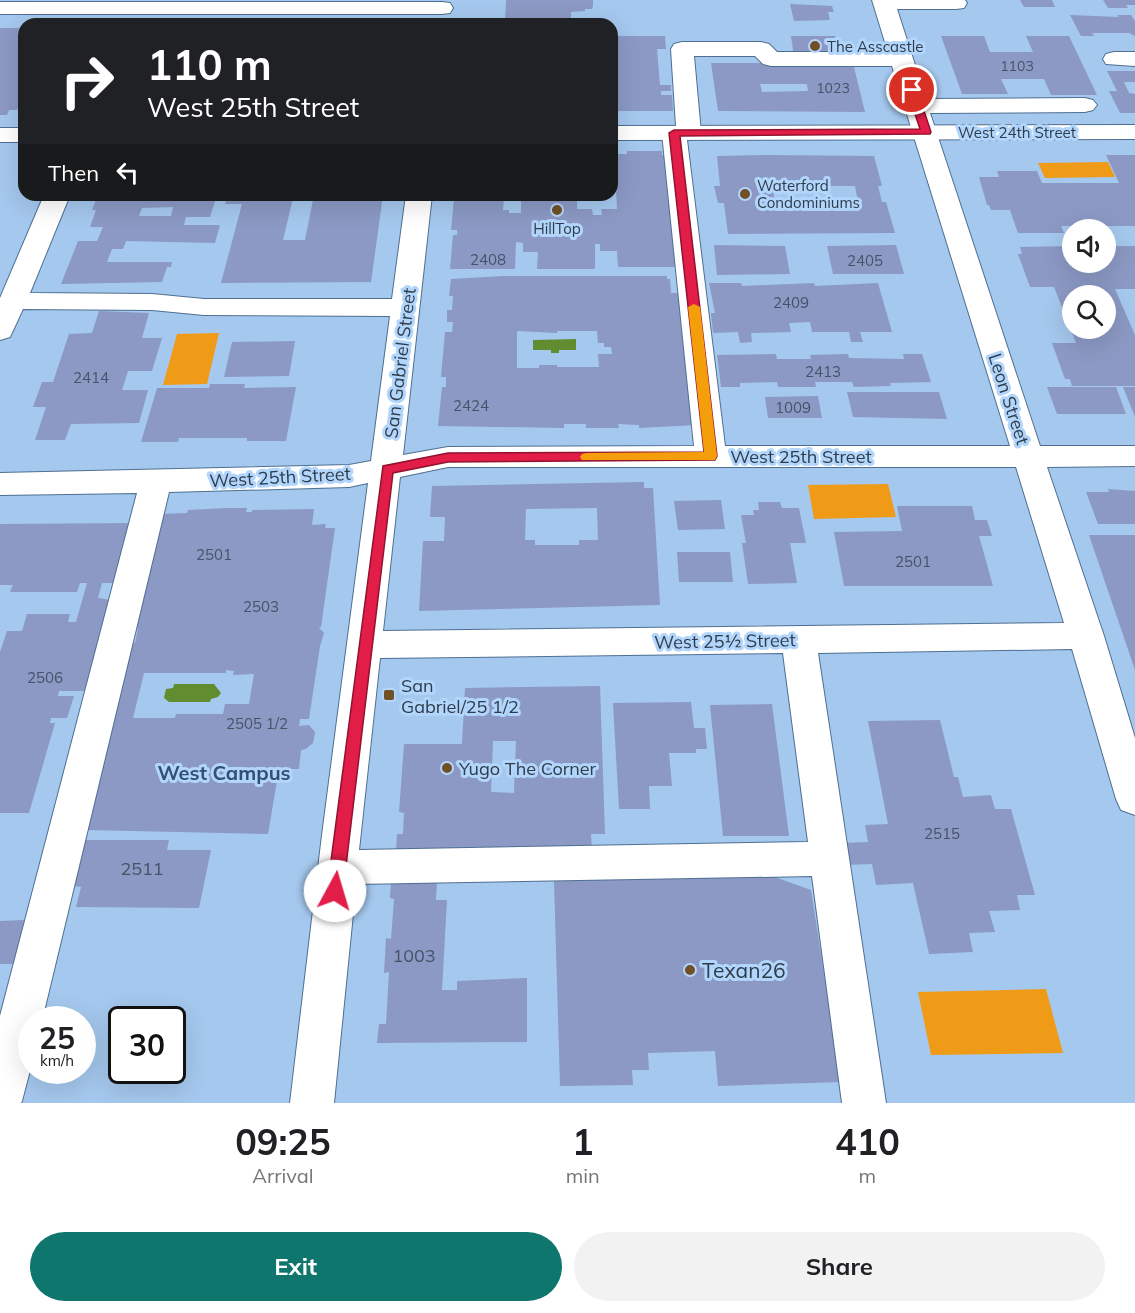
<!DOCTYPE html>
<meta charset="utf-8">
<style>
:root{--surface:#fff;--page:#f2f2f2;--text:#202124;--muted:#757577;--accent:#0f766e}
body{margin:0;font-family:Mulish,sans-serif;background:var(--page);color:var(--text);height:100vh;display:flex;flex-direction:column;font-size:22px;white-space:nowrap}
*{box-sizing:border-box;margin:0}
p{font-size:20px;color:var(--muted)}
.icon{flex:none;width:33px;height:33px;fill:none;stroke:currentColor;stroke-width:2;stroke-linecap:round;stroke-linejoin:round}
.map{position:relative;height:1103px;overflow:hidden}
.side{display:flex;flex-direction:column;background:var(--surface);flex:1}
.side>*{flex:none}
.hud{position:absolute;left:18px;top:18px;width:600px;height:183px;border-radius:18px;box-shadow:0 6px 24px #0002;background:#202124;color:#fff;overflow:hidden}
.controls{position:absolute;left:1062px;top:219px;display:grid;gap:12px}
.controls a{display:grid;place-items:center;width:54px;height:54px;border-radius:50%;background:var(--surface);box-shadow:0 6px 24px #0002;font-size:30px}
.speed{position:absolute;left:18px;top:1006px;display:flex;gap:12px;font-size:30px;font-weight:700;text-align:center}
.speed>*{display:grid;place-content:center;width:78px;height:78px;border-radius:50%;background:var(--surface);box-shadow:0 6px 24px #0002;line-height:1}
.speed small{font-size:15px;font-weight:400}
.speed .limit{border:3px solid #111;border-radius:9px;background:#fff;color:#111}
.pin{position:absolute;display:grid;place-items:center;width:51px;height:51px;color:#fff;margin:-26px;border:3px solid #fff;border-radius:50%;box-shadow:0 2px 6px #0007}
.me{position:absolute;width:66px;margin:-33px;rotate:6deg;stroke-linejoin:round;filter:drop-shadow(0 0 4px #0008)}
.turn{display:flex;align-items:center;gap:21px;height:126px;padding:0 30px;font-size:27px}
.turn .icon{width:78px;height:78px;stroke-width:2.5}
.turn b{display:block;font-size:42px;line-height:51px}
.then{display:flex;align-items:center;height:57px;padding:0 30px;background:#0003;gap:12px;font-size:22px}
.eta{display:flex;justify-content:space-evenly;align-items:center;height:102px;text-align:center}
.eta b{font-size:36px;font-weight:700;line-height:42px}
.cta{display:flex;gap:12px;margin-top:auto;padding:12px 30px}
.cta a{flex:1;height:69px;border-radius:36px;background:var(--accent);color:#fff;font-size:24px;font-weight:700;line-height:69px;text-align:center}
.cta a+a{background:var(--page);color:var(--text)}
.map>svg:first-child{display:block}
.green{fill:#ef9b17}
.water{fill:#628c30}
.building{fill:#8b99c4;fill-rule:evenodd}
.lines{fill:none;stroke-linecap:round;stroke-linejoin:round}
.minor-casing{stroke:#4f6f91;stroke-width:2}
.major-casing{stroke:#4f6f91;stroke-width:2}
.minor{fill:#fff;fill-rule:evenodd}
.major{fill:#fff;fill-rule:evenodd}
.route{fill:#e11d48;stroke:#92132f;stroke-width:1.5}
.slow{fill:#f59e0b}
.poi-dot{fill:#715027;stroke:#b2d5fb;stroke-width:2}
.labels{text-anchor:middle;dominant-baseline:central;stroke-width:6;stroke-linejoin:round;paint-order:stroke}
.far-number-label{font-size:14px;fill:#455369}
.far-poi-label{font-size:15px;fill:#2e3c4b;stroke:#b2d5fb;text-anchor:start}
.far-street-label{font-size:15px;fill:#2e3c4b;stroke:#b2d5fb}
.number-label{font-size:15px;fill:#455369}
.street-label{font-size:18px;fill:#2e3c4b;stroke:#b2d5fb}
.poi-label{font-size:18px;fill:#2e3c4b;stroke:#b2d5fb;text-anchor:start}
.near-number-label{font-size:18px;fill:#455369}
.neighbourhood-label{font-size:20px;font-weight:bold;fill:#325172;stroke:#b2d5fb}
.near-poi-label{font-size:21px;fill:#2e3c4b;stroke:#b2d5fb;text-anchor:start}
</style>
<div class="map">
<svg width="1135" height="1103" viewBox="0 0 1135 1103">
<rect width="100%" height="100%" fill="#a5c8ee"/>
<path class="green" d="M1108 162 1115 177 1045 178 1038 163Z
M219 333 207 384 163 385 177 334Z
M888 484 896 517 814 519 808 485Z
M1046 989 1063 1053 931 1055 918 992Z"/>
<path class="water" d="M576 339V350H559V353H551V350H533V340Z
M174 684H214L221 693 218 697 211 699 210 702H169L164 698 166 689 173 688Z"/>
<path class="building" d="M506 0H593V6L592 9H585V11L571 12V20L505 21Z
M1020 0H1052L1055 7H1024Z
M1103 0H1135V5H1126L1128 8H1108Z
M790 4 832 6 834 12H828L830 20 794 21Z
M1070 15 1119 17 1117 15H1131L1135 21V36L1129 33H1092L1094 36H1081Z
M0 28H24V95L17 110H9L7 115H0Z
M612 36H665L666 49H657L660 85H671V91H661V95H672L673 111H612Z
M791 36H835L840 54 794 57Z
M941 36H984L990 52H1033L1026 36H1069L1097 95H1051L1044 79H1001L1008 94H962Z
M711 63H853L865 112 718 111ZM760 84H807L808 91 762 92Z
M1107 71H1135V82H1124L1129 93 1135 94V113H1120L1109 91H1117Z
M612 150H617V154H627V151H662V155H668L678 267H618L617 251H600V244H595V269H537L538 252H523V243L516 242 515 269H450L453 235H457V230H451L454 199H504L503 210H509V213H521V199H555V195H577V209H592L593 215H602L601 209H617L616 189 612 190Z
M767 155 874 156 882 186H878L882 202H886L895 233 728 234 724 203H718L714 186H720L717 156ZM772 186H855L858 202H775Z
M1106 155H1135V226H1061L1064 233H1018L1010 210H991L989 205H987L979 177H999L997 171H1037L1042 183H1119Z
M98 195H217L210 217H186L184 225H220L215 243 126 241 123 249H112L107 262H172L171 267H167L162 282 61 284 78 241H97L103 227H90L96 210H92ZM173 207 171 216H139L142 208Z
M228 195H284V198H293L283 240H305L314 195H383L371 282 221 283 242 204H225Z
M714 245 785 246 790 274 717 275Z
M896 245 904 274H833L827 246Z
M1072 246V262H1106V246H1135V289H1115L1135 335V386H1072L1070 379H1065L1052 343H1076L1054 287H1030L1018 254H1022L1020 247ZM1072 296H1106V328H1072Z
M503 276H667V279H670L671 293H683L696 425 639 428V425L618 424 619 428H586V424H564V428L438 426 442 387H446V377H441L445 332H452L453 322H447V310H452L453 296H449L451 279ZM517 331 557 333V331H597L598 343H604V347H611L612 354H598L599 367H557V365H539V368H517Z
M709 283H741L742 286 814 283 815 286 878 283 892 332H860L863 342H851L849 332H812L810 322 789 323 791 332 751 333 752 342 740 343 738 332 713 333 711 313H715Z
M99 311 149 313 142 338H162L152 371H128L122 390H148L139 423 71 424 65 440H35L46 407H33L42 382H53L69 334 92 333Z
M295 341 289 376 224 377 232 342Z
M776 354 777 359H811L810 355 848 354 849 358 904 359 903 354H922L931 382 890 383 891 386 854 387 852 382H815L816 387H778L777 382 740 383V387H721L717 355Z
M210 384H245L244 388 296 387 286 441H247V438H179L178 442H141L157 388H209Z
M1047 387H1116L1126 414H1057Z
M1123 387H1135V417Z
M847 392H939L947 419 853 417Z
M818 396 822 418H768L765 397Z
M644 482V488H653L660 605 419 611 423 541H444L445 517H430L432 486ZM597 508 598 540H579V545H535V540H525L526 509Z
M1108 489 1135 491V524H1098L1086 492H1109Z
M721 500 725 529 678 530 674 501Z
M758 502H780L782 508H799L806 543H790L797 583 748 584 742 543H746L741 515H754L753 510H759Z
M897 506H972L975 520H987L992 536H979L993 586H844L834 532 902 531Z
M227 508H247L246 512H252V510L314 509 312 525 326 524 325 528H335L321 627 319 628 324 633 320 646 309 719H300L299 726 309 725 315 732 313 743 306 749 301 750 299 769H279L268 834 87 830 125 643H135L138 628 129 629 159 514 187 513 188 510ZM226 670 234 671 233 675 254 674 249 704H225L223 714H176L175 718H133L144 673H226Z
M134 523 122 583H102L98 598 111 600 86 691H59L58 696H74L67 718H51L50 723H55L29 813H0V652L7 631H22L27 614H70L68 622H76L87 583H80L77 592H10L13 585H0V524Z
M1089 535H1135V670Z
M677 552H730L733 582H679Z
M600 686 605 834H591L592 851 396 853 397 834H403L404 813 399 812 404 744H462L465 688ZM493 741H516L514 793 491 792Z
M691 702 694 728H705L707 749H696V753H669L672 786H649L650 809H619L613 703Z
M772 704 789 836H723L710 705Z
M940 720 954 777H958L963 797 991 795 995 809H1011L1035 895H1017L1020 910 989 911 995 932 969 933 973 952 929 954 913 883 876 885 872 864 846 865 842 843 868 842 865 825 888 824 868 721Z
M84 840H169L167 850H211L199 908 76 907 81 887 72 886Z
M772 876 811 890 841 1082 718 1086 715 1051 648 1053 649 1070H632L633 1085 560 1086 554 881Z
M391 881H437L436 900H447L442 990H457V981L527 978V1042L377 1043 379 1024H386L389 972 384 973 386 938 391 939 394 899 390 898Z
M24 920 14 964H0V921Z"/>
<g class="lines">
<g class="minor-casing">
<path id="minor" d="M872 0H965L967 3 964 8 956 9H897L926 99 1085 98 1093 100 1097 105 1093 110 1085 112 930 113 1040 446H1135V466L1047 467 1104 636 1135 738V815L1121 810 1116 799 1072 649 818 653 886 1103H842L812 876 356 884 334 1103H290L322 835 368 483 349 487 169 492 42 1020H32V1063L22 1101 21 1103H0V1016L137 493 0 495V473L349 465 371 461 390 316 204 315 152 310 23 309 10 337 0 340V298L44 195H70L30 293 152 294 204 299H392L406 195H432L403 455 448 447 694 446 662 133 665 128 676 126 671 49 674 44 682 42H761L769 44 777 52H888ZM694 56H755L763 64 771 66H892L1010 446H725L687 140 698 138 701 133ZM448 467H1016L1064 623 383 631 400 477ZM783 653 808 842 359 850 380 658Z
M0 2H442L450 3 453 8 450 13 442 14H0Z
M1114 52H1135V66L1106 64 1103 59 1106 54Z"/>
</g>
<g class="major-casing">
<path id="major" d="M1135 125V139L612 140V126Z
M0 128H24V142H0Z"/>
</g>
<use href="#minor" class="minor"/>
<use href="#major" class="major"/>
</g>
<path class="route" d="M912 87 917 90 931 132 930 134 680 136 717 456 715 460 448 462 393 473 343 891 341 896 335 898 329 896 327 891 383 466 448 453 704 452 669 133 674 130 920 129 907 90Z"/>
<path class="slow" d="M694 304 700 307 717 456 715 460H582L580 457 582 454 586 453 704 452 688 307Z"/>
<g class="poi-dot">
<circle cx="815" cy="46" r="6"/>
<circle cx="745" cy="194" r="6"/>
<circle cx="557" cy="210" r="6"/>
<rect x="383" y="689" width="12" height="12" rx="3"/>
<circle cx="447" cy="768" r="6"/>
<circle cx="690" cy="970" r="6"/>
</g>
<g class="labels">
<g class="far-number-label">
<text x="1017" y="66">1103</text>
<text x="833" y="88">1023</text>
</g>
<g class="far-poi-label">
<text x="827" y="46">The Asscastle</text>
<text x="757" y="185">Waterford<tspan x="757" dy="17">Condominiums</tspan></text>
<text x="557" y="228" text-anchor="middle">HillTop</text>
</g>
<g class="far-street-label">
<text x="1017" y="132">West 24th Street</text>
</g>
<g class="number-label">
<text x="488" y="259">2408</text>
<text x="865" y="260">2405</text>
<text x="791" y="302">2409</text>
<text x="823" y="371">2413</text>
<text x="91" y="377">2414</text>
<text x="471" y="405">2424</text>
<text x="793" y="407">1009</text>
<text x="214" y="554">2501</text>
<text x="913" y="561">2501</text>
<text x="261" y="606">2503</text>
<text x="45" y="677">2506</text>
<text x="257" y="723">2505 1/2</text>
<text x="942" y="833">2515</text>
</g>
<g class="street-label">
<text transform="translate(400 363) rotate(-83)">San Gabriel Street</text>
<text transform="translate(1009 399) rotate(72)">Leon Street</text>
<text x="801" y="456">West 25th Street</text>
<text transform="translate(280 477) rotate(-3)">West 25th Street</text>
<text transform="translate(725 641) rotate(-1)">West 25½ Street</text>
</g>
<g class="poi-label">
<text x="401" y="685">San<tspan x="401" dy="21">Gabriel/25 1/2</tspan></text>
<text x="459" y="768">Yugo The Corner</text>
</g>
<g class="near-number-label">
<text x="142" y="868">2511</text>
<text x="414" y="955">1003</text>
</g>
<g class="neighbourhood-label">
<text x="224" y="772">West Campus</text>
</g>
<g class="near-poi-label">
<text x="702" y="970">Texan26</text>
</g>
</g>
</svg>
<div class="controls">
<a><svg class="icon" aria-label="sound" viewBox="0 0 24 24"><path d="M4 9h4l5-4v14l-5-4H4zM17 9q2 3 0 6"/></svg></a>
<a><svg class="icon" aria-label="search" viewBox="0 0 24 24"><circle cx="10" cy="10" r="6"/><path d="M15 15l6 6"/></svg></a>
</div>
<div class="speed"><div>25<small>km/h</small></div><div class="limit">30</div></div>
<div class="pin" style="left:912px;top:90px;background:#d93025"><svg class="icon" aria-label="arrive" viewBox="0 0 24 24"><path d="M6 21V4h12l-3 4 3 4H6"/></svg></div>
<svg class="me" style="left:335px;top:891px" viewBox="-20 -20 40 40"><circle r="19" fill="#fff"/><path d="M0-13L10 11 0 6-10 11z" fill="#e11d48"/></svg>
<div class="hud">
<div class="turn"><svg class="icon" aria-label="right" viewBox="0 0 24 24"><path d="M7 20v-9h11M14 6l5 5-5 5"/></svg><div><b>110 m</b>West 25th Street</div></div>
<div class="then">Then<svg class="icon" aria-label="left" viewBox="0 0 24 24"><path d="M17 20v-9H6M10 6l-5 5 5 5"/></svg></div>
</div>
</div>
<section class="side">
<div class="eta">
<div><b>09:25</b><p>Arrival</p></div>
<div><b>1</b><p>min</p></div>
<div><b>410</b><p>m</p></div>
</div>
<div class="cta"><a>Exit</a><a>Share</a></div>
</section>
